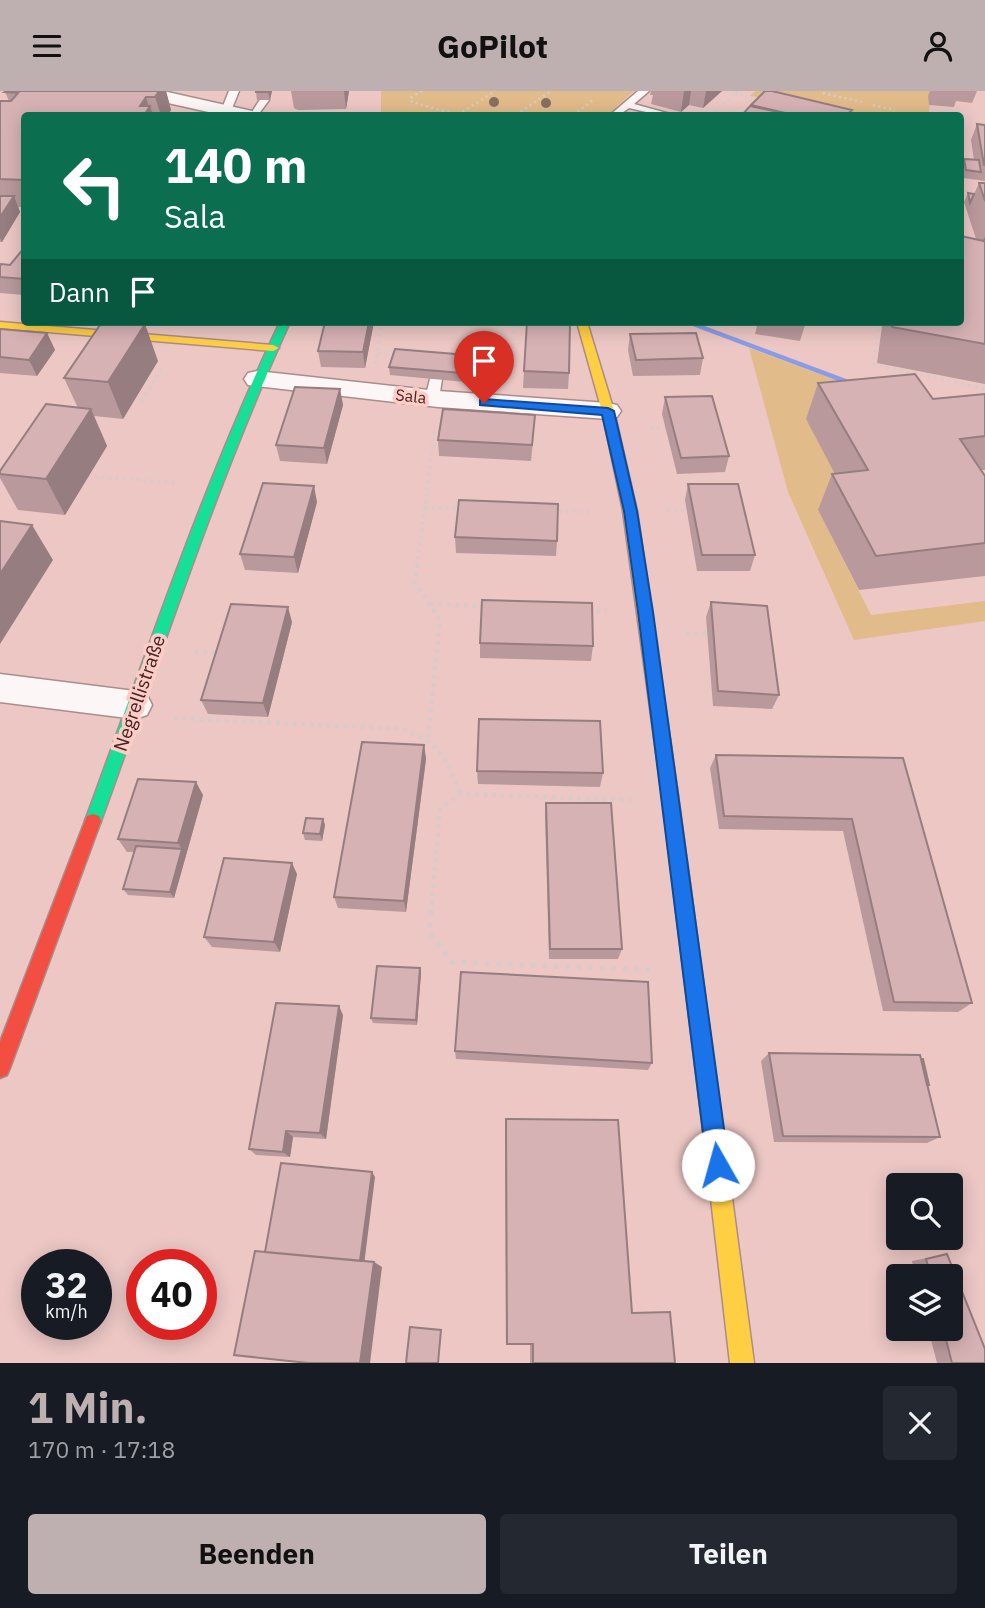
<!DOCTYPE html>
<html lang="de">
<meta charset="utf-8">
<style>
:root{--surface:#171b24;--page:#242831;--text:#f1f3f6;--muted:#9ea1a6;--accent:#beb0b0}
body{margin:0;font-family:"IBM Plex Sans",sans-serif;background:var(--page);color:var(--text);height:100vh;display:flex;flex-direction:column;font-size:26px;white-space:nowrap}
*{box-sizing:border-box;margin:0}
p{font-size:23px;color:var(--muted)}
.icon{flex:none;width:38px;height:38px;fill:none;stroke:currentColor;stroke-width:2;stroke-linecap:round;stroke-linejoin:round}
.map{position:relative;height:1272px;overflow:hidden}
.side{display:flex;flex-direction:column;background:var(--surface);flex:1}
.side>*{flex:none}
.top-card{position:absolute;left:21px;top:21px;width:943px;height:214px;border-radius:7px;box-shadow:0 4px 18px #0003;background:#0b6e4f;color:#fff;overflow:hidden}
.controls{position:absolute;left:886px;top:1082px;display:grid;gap:14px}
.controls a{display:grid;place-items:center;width:77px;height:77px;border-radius:7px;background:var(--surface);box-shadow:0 4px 18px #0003;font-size:35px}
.speed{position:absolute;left:21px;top:1158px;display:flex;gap:14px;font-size:35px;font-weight:700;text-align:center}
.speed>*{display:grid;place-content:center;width:91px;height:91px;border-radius:50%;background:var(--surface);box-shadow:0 4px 18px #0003;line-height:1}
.speed small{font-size:18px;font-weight:400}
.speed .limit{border:10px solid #d22;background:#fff;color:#111}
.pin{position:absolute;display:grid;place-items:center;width:60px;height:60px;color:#fff;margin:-72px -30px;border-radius:50% 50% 50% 0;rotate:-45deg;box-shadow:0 0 7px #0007}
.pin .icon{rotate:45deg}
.me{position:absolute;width:77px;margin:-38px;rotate:353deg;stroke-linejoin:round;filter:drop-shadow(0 0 5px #0008)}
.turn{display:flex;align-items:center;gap:24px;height:147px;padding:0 28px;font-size:32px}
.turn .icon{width:91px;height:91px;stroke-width:2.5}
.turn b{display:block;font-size:49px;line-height:60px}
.then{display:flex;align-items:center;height:66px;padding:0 28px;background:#0003;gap:14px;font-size:26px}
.round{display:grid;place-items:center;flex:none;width:74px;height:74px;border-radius:7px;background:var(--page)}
.headline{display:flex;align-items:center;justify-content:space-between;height:119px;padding:0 28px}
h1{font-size:42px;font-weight:700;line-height:52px;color:var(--accent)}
.cta{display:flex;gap:14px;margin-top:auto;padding:14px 28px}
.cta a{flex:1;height:80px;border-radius:7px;background:var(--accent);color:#111;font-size:28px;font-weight:700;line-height:80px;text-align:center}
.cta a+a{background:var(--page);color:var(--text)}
header{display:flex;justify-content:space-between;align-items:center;height:91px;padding:0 28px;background:var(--accent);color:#111;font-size:32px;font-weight:700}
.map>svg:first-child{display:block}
.green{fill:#e2bb8a}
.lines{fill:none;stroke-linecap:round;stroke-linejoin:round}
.stream{fill:#8a9de4;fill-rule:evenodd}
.lane-casing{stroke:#ab8c8a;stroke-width:3}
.street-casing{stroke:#ab8c8a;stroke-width:3}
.fast-casing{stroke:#ab8c8a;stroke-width:3}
.slow-casing{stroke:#ab8c8a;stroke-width:3}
.jam-casing{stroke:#ab8c8a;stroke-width:3}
.path-far3{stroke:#d7cccb;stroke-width:2.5;stroke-dasharray:2 3.5;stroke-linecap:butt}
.path-far2{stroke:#d7cccb;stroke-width:3.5;stroke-dasharray:2.5 4.5;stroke-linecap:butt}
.path-far1{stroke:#d7cccb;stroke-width:4.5;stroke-dasharray:3.5 5;stroke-linecap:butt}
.path{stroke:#d7cccb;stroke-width:5;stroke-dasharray:4.5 7;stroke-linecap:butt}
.lane{fill:#fcf7f6;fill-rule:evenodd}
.street{fill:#fcf7f6;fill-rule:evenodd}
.fast{fill:#16e098;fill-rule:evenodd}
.slow{fill:#ffcf43;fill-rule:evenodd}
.jam{fill:#f24e42;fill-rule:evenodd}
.tree{fill:#867062}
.wall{fill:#b9999c}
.shaded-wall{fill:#967d7f}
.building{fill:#d7b2b5;stroke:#967d7f;stroke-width:2}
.route{fill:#1a73e8;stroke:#114b97;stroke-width:2}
.labels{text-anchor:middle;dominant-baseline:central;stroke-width:7;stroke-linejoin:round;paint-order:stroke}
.far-street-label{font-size:16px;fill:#442422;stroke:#feccc7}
.street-label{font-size:19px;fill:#442422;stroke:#feccc7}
</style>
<header><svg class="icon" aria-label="menu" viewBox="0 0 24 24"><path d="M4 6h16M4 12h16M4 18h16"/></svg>GoPilot<svg class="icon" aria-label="person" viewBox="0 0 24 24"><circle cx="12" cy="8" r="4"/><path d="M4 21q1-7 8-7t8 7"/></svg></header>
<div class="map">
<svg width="985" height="1272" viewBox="0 0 985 1272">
<rect width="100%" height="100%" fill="#ecc7c4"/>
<path class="green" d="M381 0H634L615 17 642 24H381Z
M755 0H931L929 21 945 23 837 24 750 5Z
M749 257 896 312 853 415 818 419 871 524 985 510V530L854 549 788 401Z"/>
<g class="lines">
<path class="stream" d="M682 231H694L865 295 860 298 857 297Z"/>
<g class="lane-casing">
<path id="lane" d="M229 0H239L231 20 226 23 221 20Z
M638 0H649L634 13 674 24H659L629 17 619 24H610Z
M261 7 269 9 258 24H250Z
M436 284 442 288 439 308 432 312 425 308 430 288Z"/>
</g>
<g class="street-casing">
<path id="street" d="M129 0H163L252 20 254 24H222L132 4Z
M257 280 438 300 608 312 617 314 621 320 617 326 608 328 438 316 248 294 244 288 248 282Z
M0 583 135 600 147 604 152 614 147 624 135 628 0 611Z"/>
</g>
<g class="fast-casing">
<path id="fast" d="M280 231H290C216 393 162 562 101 730L99 735 93 737 87 735 85 730C147 562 203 393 280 231Z
M669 690 675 692 677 697 723 1039 720 1046 713 1049 706 1046 703 1039 661 697 663 692Z"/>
</g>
<g class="slow-casing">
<path id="slow" d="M0 231 273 254 279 257 273 260 0 237Z
M577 231H587L614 320 637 420 677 697 675 702 669 704 663 702 661 697 623 420 602 320Z
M713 1029 720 1032 723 1039 754 1272H730L703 1039 706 1032Z"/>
</g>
<g class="jam-casing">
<path id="jam" d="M93 723 99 725 101 730 10 977 7 984 0 987V951L85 730 87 725Z"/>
</g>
<path class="path-far3" d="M422 0 410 7 412 11 459 24
M823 2 862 11
M735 3 761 9
M873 14 895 19
M458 24 495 0
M516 24 551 0
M573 24 595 8
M711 24 738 0"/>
<path class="path-far2" d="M879 231 873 273 985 298
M378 261 398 262
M487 269 511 271
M375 273 382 231
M510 285 515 231
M142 310 161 278
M650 337H666
M88 385 175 392
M425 416 463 418
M667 419 686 420
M552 420 592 421
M417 475 435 337"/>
<path class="path-far1" d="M417 473 415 492 440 529 428 648
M430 513 484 515
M588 519 607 520
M686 542 707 543
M195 561 221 562
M174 627 401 638C443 653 443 665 461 703
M431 822 440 718 461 703 631 709"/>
<path class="path" d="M431 820 429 840 451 871 650 879"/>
<use href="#lane" class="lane"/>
<use href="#street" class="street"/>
<use href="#fast" class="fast"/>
<use href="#slow" class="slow"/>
<use href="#jam" class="jam"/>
</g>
<g class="tree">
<circle cx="494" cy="11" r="5"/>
<circle cx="546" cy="12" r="5"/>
</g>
<path class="wall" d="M166 0 171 19 168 24H24V116H18L20 121 2 151H0V10H9L5 1Z
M272 0 270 9H257L256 1Z
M291 0H349L346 18 298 19 294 17Z
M651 0H722L703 17 689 14 681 21 651 13 653 4H650Z
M930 0H977L972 12 956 10 954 16 929 14 928 5Z
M977 33 985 34V90L963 87 961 76 964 68 974 69 971 49Z
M979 92H985V293L877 272 882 235 884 231H961L976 148 964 111 968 102 974 103Z
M24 157V204L0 202V175L10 174Z
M203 231H241L240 234Z
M325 231H374L365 277 321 276 318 260Z
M758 231H806L800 250 755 243Z
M0 238 47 242 55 259 37 285 0 282Z
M630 243 703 267 700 284 633 285 628 259Z
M158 270 123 328 94 325 107 355 65 424 18 419 0 387V380L78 317 64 287Z
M491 274 487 293 390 284 389 276Z
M524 280 569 282 568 298 523 297Z
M818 292 933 308 985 303V379H981L985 385V485L859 499 818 419 832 383H835L806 328Z
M340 298 343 314 327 373 280 370 276 354Z
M665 306 729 365 725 381 677 383 662 323Z
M534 340 531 370 439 365 438 349Z
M688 393 755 464 750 480H697L685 409Z
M317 411 298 482 245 479 240 463Z
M455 446 557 450 556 465 456 462Z
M711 511 779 604 772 618 713 615 706 526Z
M292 531 268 626 208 623 201 609Z
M480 552 593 555 591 570 480 567Z
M424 654 426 668 406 821 338 817 334 806Z
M716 664 903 667 972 912 958 921 883 920 843 740 719 738 710 677Z
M477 680 603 682 600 696 478 693Z
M203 704 174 807 128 804 123 798 134 761H127L118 748Z
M546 712 622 858 618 868H549L545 724Z
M323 728 325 734 322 750 305 749 303 742Z
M297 783 280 861 212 856 204 846Z
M420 877 421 882 417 934 373 932 371 927Z
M343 924 326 1048 293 1046 290 1066 256 1064 249 1058Z
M455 960 652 972 648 979 456 968Z
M769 962 929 994 927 995 940 1046 927 1052 774 1051 761 970Z
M506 1028 632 1222 675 1272H530V1253L506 1252 505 1042Z
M947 1163 985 1272H937L928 1237H950V1185H916L912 1170Z"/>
<path class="shaded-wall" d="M159 0H166L171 19 168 24H161L155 6Z
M269 0H272L270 9 268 1Z
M344 0H349L346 18Z
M684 0H691L689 14 681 21Z
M706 0H722L703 17Z
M146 6 149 17 150 15 153 24H146L140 15Z
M14 105 20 121 2 151 0 147V126Z
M369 231H374L365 277 363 261Z
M145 233 158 270 123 328 108 291Z
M47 242 55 259 37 285 29 269Z
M491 266V274L487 293V284Z
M340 298 343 314 327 373 324 357Z
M91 318 107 355 65 424 46 388Z
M314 395 317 411 298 482 294 466Z
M32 434 53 469 0 553V483Z
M288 516 292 531 268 626 263 612Z
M424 654 426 668 406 821 404 810Z
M196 691 203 704 174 807 170 801 182 758 178 752Z
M323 728 325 734 322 750 320 743Z
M292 772 297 783 280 861 274 851Z
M420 877 421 882 417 934 416 929Z
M339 915 343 924 326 1048 320 1042Z
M286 1040 293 1046 290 1066 283 1061Z
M372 1081 375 1086 364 1174 359 1172Z
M374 1171 382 1176 370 1272H360Z"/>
<path class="building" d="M7 0H159L155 6H146L140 15H150L145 23H136L134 24H24V89L0 88V10H11L18 2 5 1Z
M256 0H269L268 1H256Z
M765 0H772L852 19 847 24H794L751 14Z
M750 15 792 24H742Z
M977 33 985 34V74H984Z
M964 68 979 69 981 81 966 79Z
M979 92H985V110Z
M968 102 974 103 970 112Z
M0 105H14L0 126Z
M961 145 984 150 985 147V253L892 236V231H961Z
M24 157V188L0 186V175L1 173 10 174Z
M102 231H120L145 233 108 291 64 287Z
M325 231H369L363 261 318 260Z
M527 231H570L569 282 524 280Z
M0 238 47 242 29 269 0 266Z
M696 242 703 267 636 269 630 243Z
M395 258 491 266 487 284 389 276Z
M915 283 933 308 985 303V345L960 348 985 385V452L876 465 832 383 868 379 818 292Z
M295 296 340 298 324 357 276 354Z
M712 305 729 365 681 367 665 306Z
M46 313 91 318 46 388 0 383V380Z
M443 318 535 324 532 354 438 349Z
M263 392 314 395 294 466 240 463Z
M688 393H738L755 464H702Z
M459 409 558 413 557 450 455 446Z
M0 430 32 434 0 483Z
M482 509 592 512 593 555 480 552Z
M711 511 767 515 779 604 718 600Z
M231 513 288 516 263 612 201 609Z
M479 628 600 630 603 682 477 680Z
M362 651 424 654 404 810 334 806Z
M716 664 903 667 972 912 894 911 852 728 724 725Z
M138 688 196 691 178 752 118 748Z
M546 712H611L622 858H550Z
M306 727 323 728 320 743 303 742Z
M136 755 182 758 170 801 123 798Z
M224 767 292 772 274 851 204 846Z
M377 875 420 877 416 929 371 927Z
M461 881 648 891 652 972 455 960Z
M276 912 339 915 320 1042 286 1040 283 1061 249 1058Z
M769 962 920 964 940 1046 783 1045Z
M921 968H923L929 994H927Z
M506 1028 618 1029 632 1222 670 1221 675 1272H533V1253H507Z
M281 1072 372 1081 360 1170 265 1161Z
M255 1160 374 1171 360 1272H308L234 1264Z
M947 1163 985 1258V1272H952L943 1237H950V1185H931L926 1168Z
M410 1236 441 1239 438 1272H406Z"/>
<path class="route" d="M484 308 608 317 614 320 637 420 653 521 729 1074 726 1081 718 1085 711 1081 707 1074 638 521 624 420 602 324 480 314V309Z"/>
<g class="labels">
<g class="far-street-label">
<text transform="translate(411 305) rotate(6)">Sala</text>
</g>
<g class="street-label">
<text transform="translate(139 602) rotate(-71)">Negrellistraße</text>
</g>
</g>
</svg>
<div class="controls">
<a><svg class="icon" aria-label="search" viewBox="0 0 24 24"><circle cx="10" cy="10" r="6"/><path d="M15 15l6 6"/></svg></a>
<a><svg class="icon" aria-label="layers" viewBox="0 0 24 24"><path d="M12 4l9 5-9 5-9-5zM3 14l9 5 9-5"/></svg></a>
</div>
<div class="speed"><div>32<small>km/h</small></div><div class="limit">40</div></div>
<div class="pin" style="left:484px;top:312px;background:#d93025"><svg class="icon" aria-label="arrive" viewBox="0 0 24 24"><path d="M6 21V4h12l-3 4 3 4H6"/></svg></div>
<svg class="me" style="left:718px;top:1074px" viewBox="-20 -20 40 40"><circle r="19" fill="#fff"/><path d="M0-13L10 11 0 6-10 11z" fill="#1a73e8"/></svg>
<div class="top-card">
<div class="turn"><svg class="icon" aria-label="left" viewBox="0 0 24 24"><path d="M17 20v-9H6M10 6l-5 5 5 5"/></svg><div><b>140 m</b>Sala</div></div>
<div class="then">Dann<svg class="icon" aria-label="arrive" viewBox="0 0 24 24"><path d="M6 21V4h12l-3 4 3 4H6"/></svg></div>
</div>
</div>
<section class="side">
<div class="headline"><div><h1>1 Min.</h1><p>170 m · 17:18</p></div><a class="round"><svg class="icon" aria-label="close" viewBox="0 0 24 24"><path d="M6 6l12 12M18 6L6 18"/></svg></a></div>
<div class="cta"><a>Beenden</a><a>Teilen</a></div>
</section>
